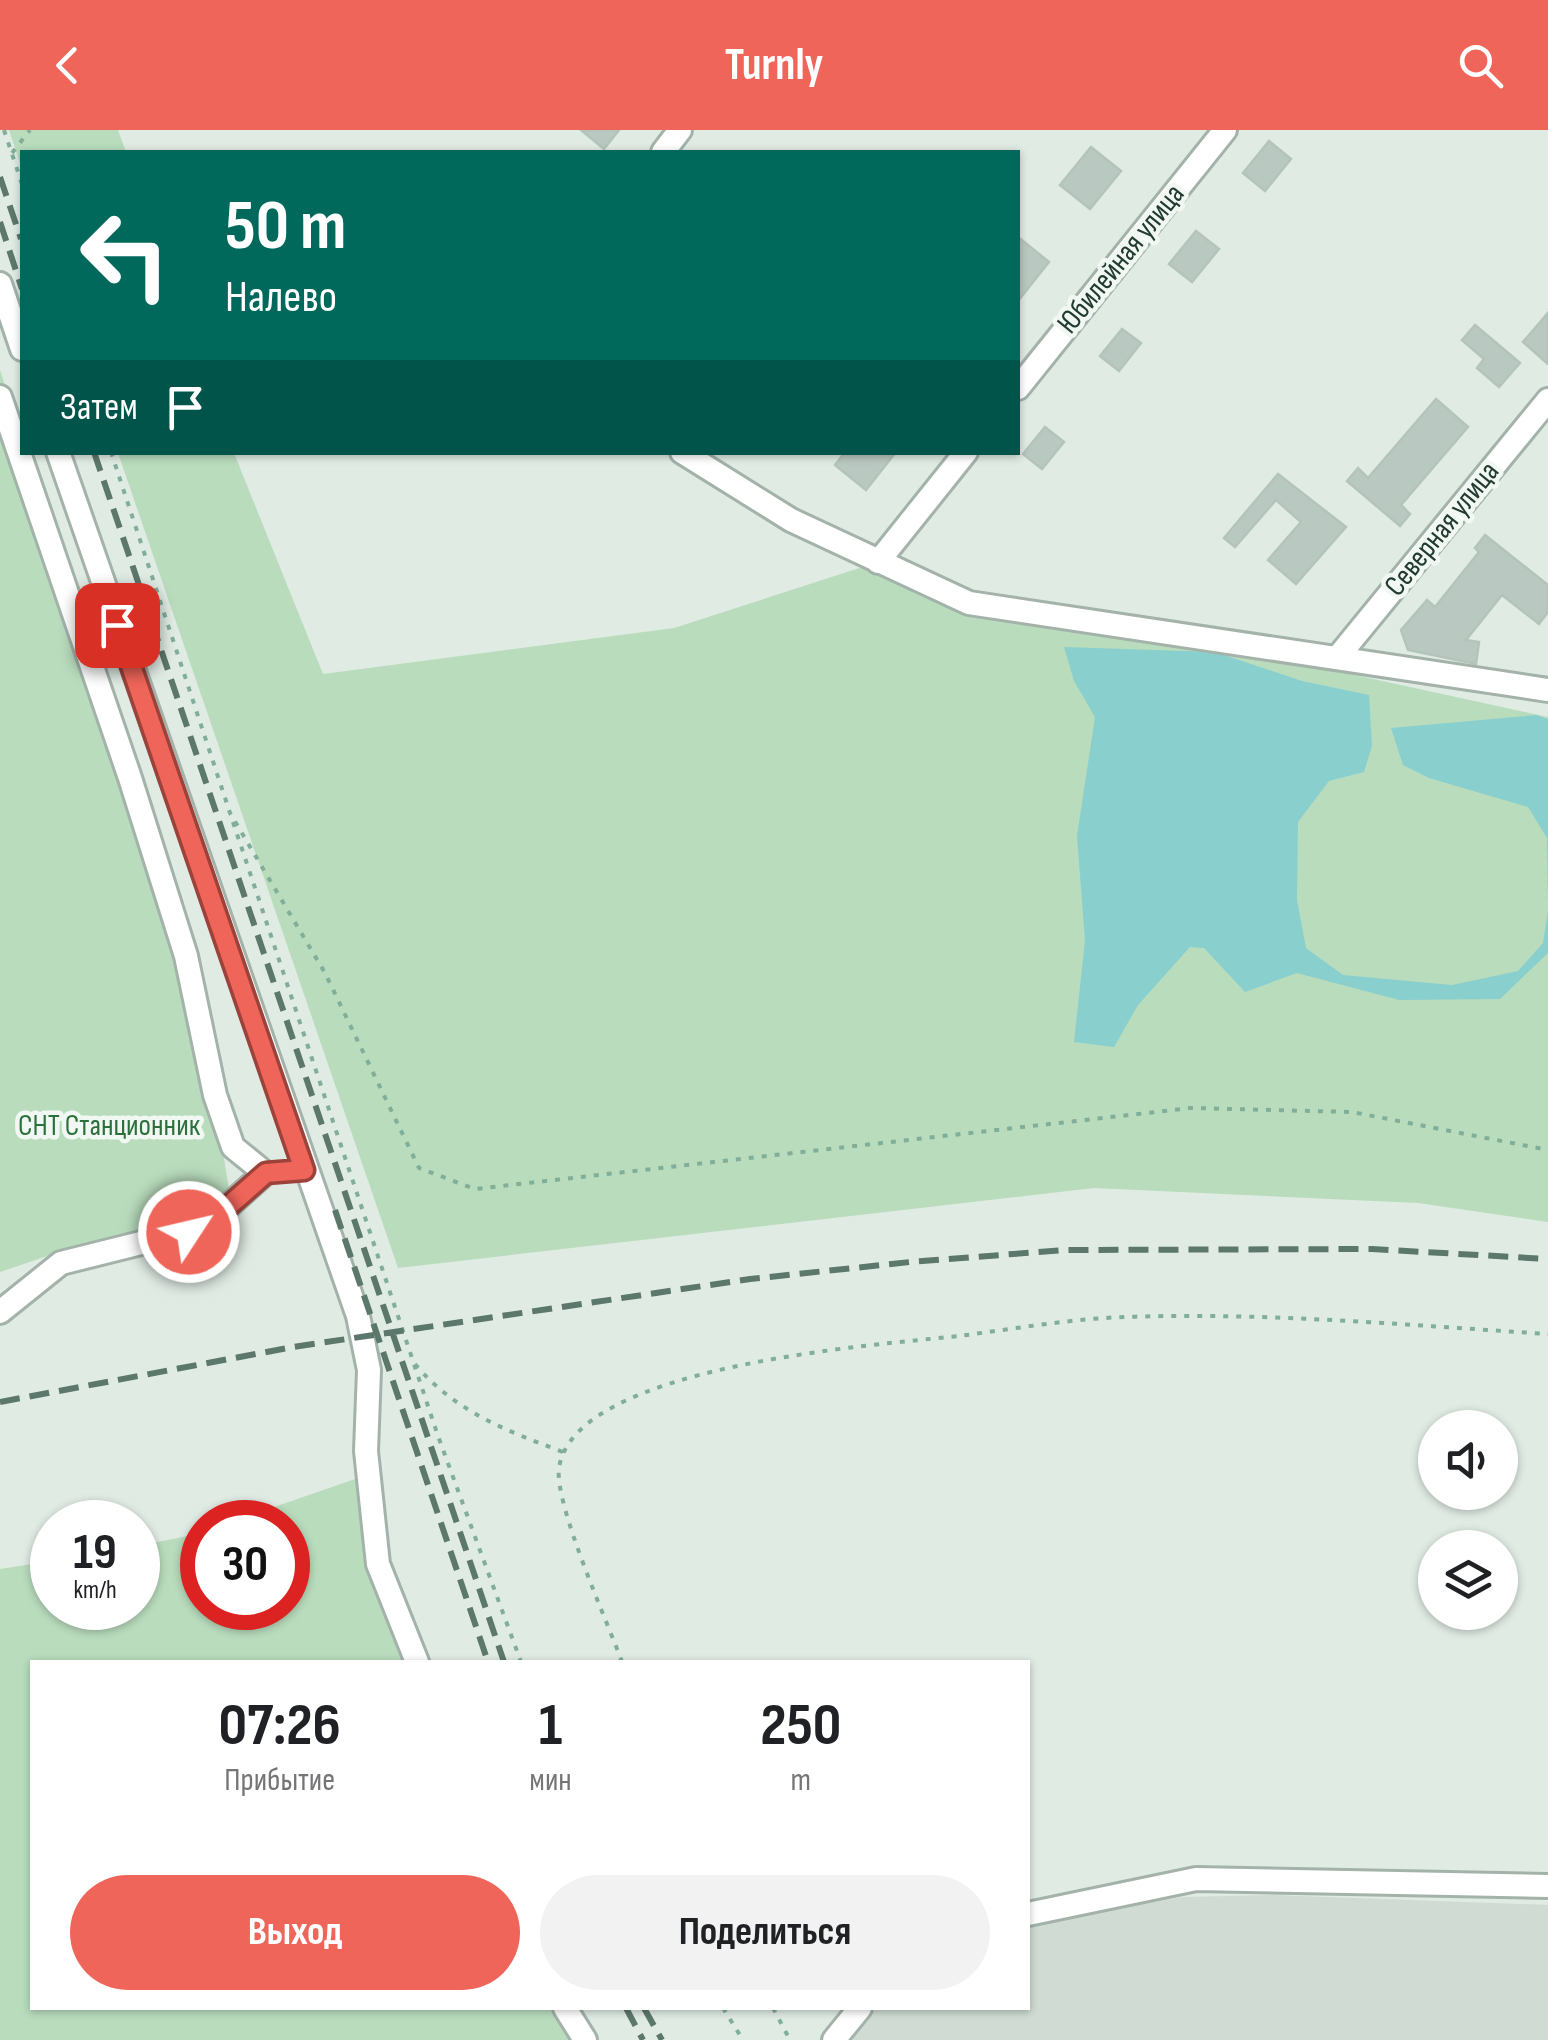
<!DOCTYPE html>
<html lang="ru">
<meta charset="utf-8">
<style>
:root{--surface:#fff;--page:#f2f2f2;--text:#202124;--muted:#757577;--accent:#ef655a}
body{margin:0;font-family:"Sofia Sans Condensed",sans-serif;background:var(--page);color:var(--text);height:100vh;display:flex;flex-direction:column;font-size:38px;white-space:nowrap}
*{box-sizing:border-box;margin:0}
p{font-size:32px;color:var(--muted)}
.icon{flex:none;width:55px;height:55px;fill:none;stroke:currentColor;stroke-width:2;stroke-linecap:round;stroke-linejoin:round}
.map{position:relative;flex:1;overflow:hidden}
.drawer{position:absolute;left:30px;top:1530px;width:1000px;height:350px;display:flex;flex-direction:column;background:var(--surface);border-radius:0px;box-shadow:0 2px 8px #0004}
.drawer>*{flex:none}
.top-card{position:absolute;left:20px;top:20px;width:1000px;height:305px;border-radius:0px;box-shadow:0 2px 8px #0004;background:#00695c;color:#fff;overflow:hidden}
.tools{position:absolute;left:1418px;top:1280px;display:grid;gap:20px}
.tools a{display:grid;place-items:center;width:100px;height:100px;border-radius:50%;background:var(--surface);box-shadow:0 2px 8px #0004;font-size:50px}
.speed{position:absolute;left:30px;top:1370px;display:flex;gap:20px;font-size:50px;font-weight:700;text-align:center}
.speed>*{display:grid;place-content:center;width:130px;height:130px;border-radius:50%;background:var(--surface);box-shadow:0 2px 8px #0004;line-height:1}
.speed small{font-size:25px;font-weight:400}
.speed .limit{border:15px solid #d22;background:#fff;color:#111}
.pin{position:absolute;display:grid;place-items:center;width:85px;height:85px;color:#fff;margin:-42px;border-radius:20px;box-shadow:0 5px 15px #0006}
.me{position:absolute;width:110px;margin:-55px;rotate:55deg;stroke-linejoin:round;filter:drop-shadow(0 0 8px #0008)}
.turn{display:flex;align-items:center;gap:35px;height:210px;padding:0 40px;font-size:45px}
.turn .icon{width:130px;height:130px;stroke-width:2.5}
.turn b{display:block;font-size:70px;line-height:85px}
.then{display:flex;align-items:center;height:95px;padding:0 40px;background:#0003;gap:20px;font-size:38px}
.eta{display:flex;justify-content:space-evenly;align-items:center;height:170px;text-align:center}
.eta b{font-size:60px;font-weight:700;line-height:70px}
.primary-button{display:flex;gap:20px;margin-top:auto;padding:20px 40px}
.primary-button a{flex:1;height:115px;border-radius:60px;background:var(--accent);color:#fff;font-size:40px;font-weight:700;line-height:115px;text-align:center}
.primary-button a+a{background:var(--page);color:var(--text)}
header{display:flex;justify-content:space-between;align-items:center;height:130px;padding:0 40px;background:var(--accent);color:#fff;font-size:45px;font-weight:700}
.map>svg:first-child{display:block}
.built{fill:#cfdbd3}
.green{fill:#b9dcbd}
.water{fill:#89cfce}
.building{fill:#b9c8c0;stroke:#b3c4ba;stroke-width:2.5}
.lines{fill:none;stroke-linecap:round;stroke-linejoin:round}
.minor-casing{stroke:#a3b3aa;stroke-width:28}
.path{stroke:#81ae98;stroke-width:4;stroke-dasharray:5 8;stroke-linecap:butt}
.minor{stroke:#fff;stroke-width:22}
.rail{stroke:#5c776b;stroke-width:6;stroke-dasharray:20 10;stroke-linecap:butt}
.route-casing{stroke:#9b423a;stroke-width:25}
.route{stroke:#ef655a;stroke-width:18}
.labels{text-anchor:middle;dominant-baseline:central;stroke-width:9;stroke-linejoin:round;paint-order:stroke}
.street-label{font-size:30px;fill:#213b2f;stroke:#f1f7f3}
.park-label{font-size:30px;fill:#2c713b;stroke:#f1f7f3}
</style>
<header><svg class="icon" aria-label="back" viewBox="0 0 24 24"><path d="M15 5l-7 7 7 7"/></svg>Turnly<svg class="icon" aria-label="search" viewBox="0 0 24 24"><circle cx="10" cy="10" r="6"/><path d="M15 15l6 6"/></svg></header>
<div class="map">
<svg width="1548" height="1910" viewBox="0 0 1548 1910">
<rect width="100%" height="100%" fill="#e0ebe4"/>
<path class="built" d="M1274 1765 1548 1775V1910H852L876 1878H1028V1794L1182 1767Z"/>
<path class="green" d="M9 0H118L126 22H22V39Z
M0 240 193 840 229 1059 209 1082 65 1120 0 1142Z
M118 323H234L323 544 674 498 878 432 969 473 1341 542 1548 587V1092L1418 1073 1094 1058 398 1138Z
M361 1347 365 1430 404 1532H32V1878H550L569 1910H0V1439L52 1431V1478H138V1416L202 1403V1478H288V1392H231Z"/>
<path class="water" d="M1064 517 1215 522 1302 551 1369 565 1372 616 1364 642 1329 651 1298 692 1297 770 1306 818 1343 845 1452 855 1518 841 1543 813 1548 780V823L1500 869 1399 870 1297 843 1245 862 1204 818 1190 817 1138 875 1114 917 1074 912 1085 811 1077 706 1095 587 1074 551Z
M1536 585 1548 589V771L1547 708 1528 677 1429 648 1403 635 1391 598Z"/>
<path class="building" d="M581 0H619L604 19Z
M1269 11 1291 29 1265 61 1243 43Z
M1091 17 1121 41 1090 79 1060 55Z
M1196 101 1219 119 1192 152 1169 134Z
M1018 107 1049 132 1018 171Z
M1548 183V234L1523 212Z
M1475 195 1520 233 1499 257 1477 238 1484 229 1462 210Z
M1122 199 1141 213 1119 241 1100 226Z
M1436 269 1468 297 1401 375 1410 384 1400 396 1347 351 1358 338 1368 348Z
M1045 297 1064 312 1042 339 1023 324Z
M845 322H896L866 360 835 335Z
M1278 344 1346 397 1296 454 1268 430 1301 392 1276 370 1235 417 1224 408Z
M1485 405 1548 455V482L1539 494 1502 465 1466 510 1479 512 1476 534 1408 520 1401 500 1427 470 1435 477 1479 422 1475 418Z"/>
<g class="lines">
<g class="minor-casing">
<path id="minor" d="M663 22 680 0
M0 154 22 219
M1018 258 1225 0
M0 267 130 648 186 826 215 965 233 1017 265 1043 215 1088 189 1101 61 1133 0 1182
M58 322 358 1186 369 1240 366 1321 378 1434 417 1532
M682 322 791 390 969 473 1548 560
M878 432 966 322
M1337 528 1548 270
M1028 1784 1196 1749 1548 1756
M565 1878 585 1910
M834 1910 860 1878"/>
</g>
<path class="path" d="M4 0 22 54
M12 23 30 0
M111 322 230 683 325 843 419 1038 475 1059 1191 978 1352 982 1548 1020
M233 692 438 1306 521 1532
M415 1234C455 1282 509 1302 566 1323
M622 1532C608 1493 554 1374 559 1338 574 1235 877 1215 959 1206 1013 1199 1069 1189 1124 1187 1265 1182 1407 1195 1548 1204
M723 1878 743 1910
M773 1878 790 1910"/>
<use href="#minor" class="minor"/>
<path class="rail" d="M0 47 21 109
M0 92 22 159
M94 322 504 1532
M335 1080 488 1532
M0 1272 293 1217 750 1149 910 1132 1065 1120 1372 1119 1548 1129
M626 1878 643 1910
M644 1878 662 1910"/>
</g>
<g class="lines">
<g class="route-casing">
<path id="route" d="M117 495 304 1040 266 1043 215 1088 189 1102"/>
</g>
<use href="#route" class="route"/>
</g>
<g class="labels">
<g class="street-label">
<text transform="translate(1121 129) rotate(-51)">Юбилейная улица</text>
<text transform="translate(1442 399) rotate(-51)">Северная улица</text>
</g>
<g class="park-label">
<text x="109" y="996">СНТ Станционник</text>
</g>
</g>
</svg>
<div class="tools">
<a><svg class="icon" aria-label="sound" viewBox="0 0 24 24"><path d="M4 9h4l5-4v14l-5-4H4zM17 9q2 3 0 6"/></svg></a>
<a><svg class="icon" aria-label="layers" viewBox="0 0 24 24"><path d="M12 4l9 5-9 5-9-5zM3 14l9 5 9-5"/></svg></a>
</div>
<div class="speed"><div>19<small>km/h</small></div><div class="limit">30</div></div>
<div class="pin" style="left:117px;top:495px;background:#d93025"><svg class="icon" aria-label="arrive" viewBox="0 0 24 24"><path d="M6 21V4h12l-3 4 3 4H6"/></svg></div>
<svg class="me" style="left:189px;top:1102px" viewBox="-20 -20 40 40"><circle r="17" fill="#ef655a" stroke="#fff" stroke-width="3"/><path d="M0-11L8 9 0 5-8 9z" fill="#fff"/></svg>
<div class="top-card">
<div class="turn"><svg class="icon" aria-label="left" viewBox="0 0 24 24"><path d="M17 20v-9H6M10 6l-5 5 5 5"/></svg><div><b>50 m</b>Налево</div></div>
<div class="then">Затем<svg class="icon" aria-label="arrive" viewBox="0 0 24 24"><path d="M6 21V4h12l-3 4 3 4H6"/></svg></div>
</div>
<section class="drawer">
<div class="eta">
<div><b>07:26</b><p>Прибытие</p></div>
<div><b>1</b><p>мин</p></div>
<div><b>250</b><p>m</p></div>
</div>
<div class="primary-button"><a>Выход</a><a>Поделиться</a></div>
</section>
</div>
